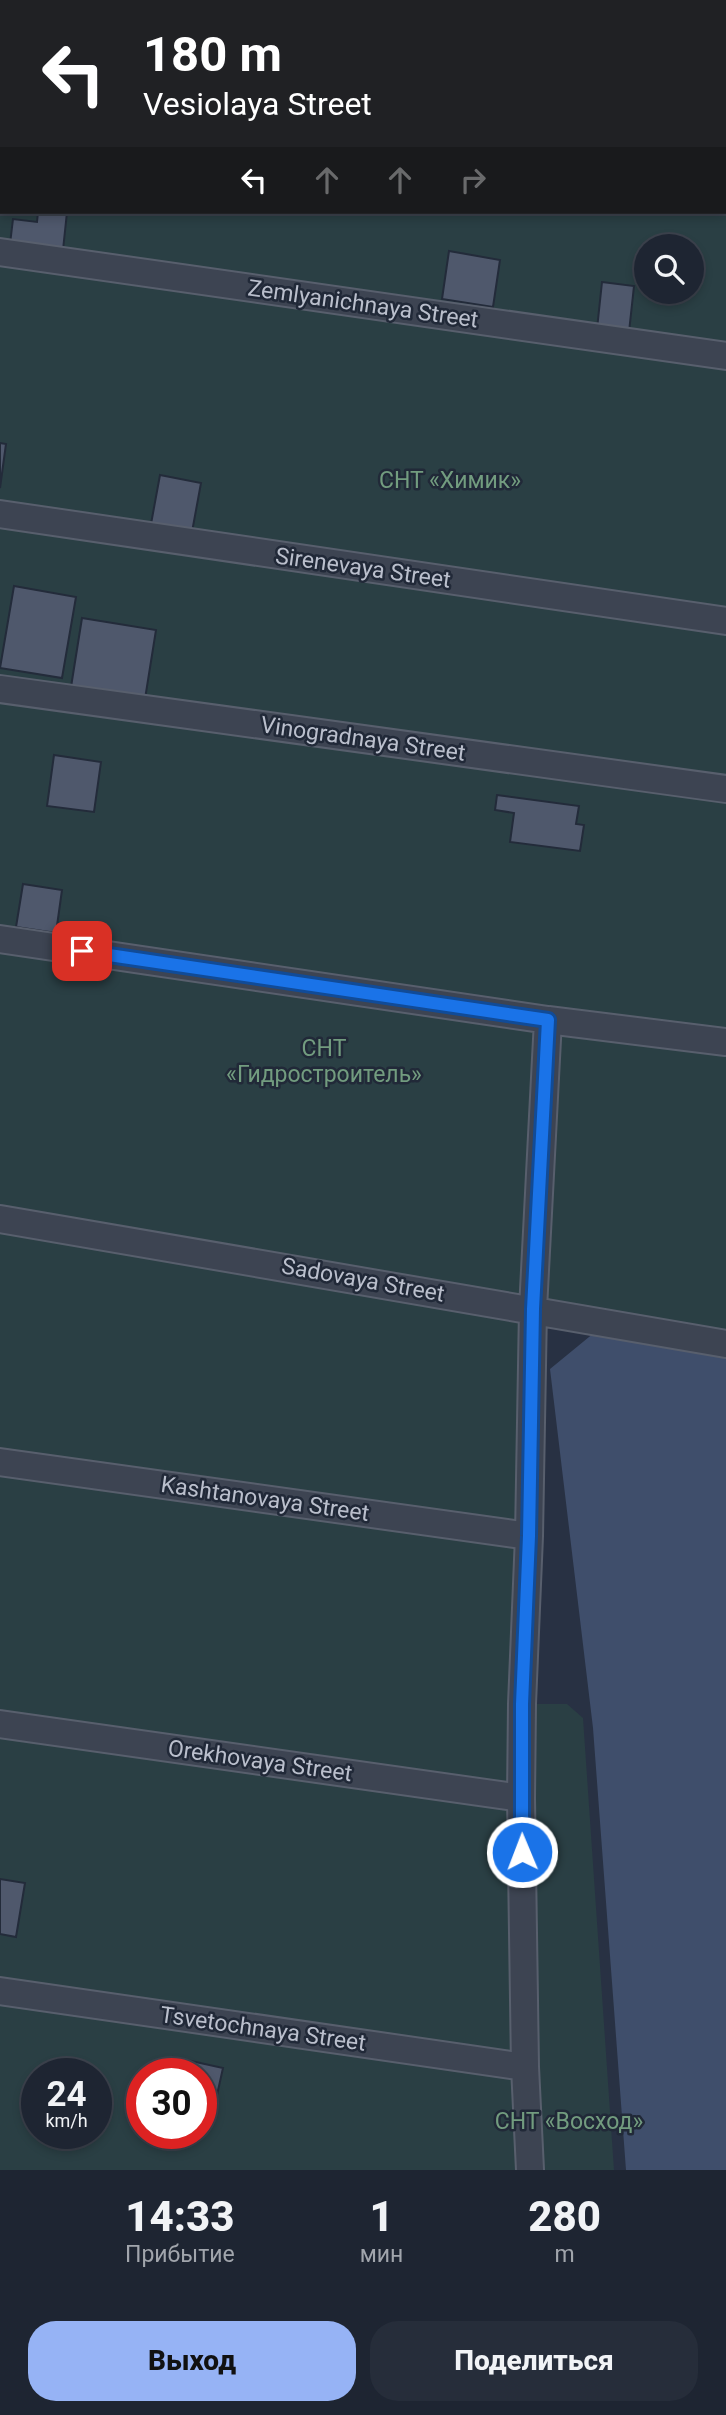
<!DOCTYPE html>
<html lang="ru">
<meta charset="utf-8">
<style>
:root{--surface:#1e2532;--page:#262d3a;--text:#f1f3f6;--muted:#a1a5ac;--line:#3c424d;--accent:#96b3f5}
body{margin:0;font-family:Roboto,sans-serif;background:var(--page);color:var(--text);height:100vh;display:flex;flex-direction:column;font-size:26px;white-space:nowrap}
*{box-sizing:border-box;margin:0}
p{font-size:23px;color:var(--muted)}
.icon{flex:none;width:38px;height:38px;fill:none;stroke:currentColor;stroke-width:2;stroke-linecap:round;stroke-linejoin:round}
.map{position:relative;height:2170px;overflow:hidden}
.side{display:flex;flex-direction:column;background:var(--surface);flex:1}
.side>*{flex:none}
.banner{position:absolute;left:0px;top:0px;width:726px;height:214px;box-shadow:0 4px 10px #0003,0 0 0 2px var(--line);background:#202124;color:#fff;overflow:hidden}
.tools{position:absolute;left:634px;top:234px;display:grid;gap:14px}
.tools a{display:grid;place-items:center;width:70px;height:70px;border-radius:50%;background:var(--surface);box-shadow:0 4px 10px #0003,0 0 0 2px var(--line);font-size:35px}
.speed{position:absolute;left:21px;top:2058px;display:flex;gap:14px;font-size:35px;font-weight:700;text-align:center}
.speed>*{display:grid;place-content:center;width:91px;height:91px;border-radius:50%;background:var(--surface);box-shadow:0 4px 10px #0003,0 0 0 2px var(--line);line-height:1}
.speed small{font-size:18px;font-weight:400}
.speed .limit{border:10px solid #d22;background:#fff;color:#111}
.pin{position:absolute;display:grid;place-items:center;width:60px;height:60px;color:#fff;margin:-30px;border-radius:14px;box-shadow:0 4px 10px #0006}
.me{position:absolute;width:77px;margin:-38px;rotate:359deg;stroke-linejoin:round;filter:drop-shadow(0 0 5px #0008)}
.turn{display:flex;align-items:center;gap:24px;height:147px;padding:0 28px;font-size:32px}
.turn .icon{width:91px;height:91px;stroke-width:2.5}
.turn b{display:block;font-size:49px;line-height:60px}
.lanes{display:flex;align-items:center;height:66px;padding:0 28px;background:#0003;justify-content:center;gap:35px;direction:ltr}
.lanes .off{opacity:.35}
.eta{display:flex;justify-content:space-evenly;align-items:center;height:119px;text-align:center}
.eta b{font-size:42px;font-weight:800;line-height:49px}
.action{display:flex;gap:14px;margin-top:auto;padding:14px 28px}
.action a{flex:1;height:80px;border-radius:28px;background:var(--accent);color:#111;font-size:28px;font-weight:800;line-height:80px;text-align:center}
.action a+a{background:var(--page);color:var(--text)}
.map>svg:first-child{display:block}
.green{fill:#2a3f44;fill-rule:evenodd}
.water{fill:#3f4e6b}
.building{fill:#4f586c;stroke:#232b3a;stroke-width:2}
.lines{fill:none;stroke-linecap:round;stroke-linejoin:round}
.street-casing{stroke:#585f6d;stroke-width:30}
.street{stroke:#3d4452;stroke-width:26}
.route-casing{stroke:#114b97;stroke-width:18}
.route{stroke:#1a73e8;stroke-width:12}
.labels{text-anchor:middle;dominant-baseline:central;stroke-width:5;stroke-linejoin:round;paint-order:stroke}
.street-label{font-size:23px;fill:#babfcc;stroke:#212938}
.park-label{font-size:23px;fill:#729c7f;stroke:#212938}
</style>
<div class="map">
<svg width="726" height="2170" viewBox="0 0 726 2170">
<rect width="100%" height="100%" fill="#283143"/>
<path class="green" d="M0 0H726V1350L533 1309 523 1704H567L583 1718 614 2170H0ZM2 2H724V212H2ZM646 247H691V292H646ZM37 2074H96V2133H37ZM142 2074H201V2133H142Z"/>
<path class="water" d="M600 1328 726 1353V2170H626L593 1728 550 1369Z"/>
<path class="building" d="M38 212H67L63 250 10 244 13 219 37 222Z
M449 251 500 260 493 307 442 299Z
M602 282 634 286 629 332 597 329Z
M0 443 6 444 0 488Z
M160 475 201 483 192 532 151 524Z
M14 586 76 597 62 678 0 668Z
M82 618 156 630 145 699 71 687Z
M54 755 101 762 94 812 47 806Z
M497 795 579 806 576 824 584 825 580 851 510 842 514 813 495 810Z
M23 884 62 890 56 933 16 927Z
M0 1879 25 1883 16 1937 0 1934Z
M173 2057 223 2068 213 2113 201 2110V2074H169Z"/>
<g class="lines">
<g class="street-casing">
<path id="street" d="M71 0 83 2
M724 97H726
M0 252 726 356
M0 514 726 621
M0 689 726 789
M0 939 548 1020 726 1042
M0 1219 726 1344
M0 1462 529 1536
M0 1724 521 1798
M0 1991 525 2067
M530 2170 525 2067 521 1798 522 1704 529 1536 533 1309 548 1020"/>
</g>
<use href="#street" class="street"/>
</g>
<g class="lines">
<g class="route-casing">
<path id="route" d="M82 951 548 1020 533 1309 529 1536 522 1704V1852"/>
</g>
<use href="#route" class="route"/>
</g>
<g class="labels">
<g class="street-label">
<text transform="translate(363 304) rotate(8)">Zemlyanichnaya Street</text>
<text transform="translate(363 568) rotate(8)">Sirenevaya Street</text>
<text transform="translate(363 739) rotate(8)">Vinogradnaya Street</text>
<text transform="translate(363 1280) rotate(10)">Sadovaya Street</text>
<text transform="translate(265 1499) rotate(8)">Kashtanovaya Street</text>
<text transform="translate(260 1761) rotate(8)">Orekhovaya Street</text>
<text transform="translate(263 2029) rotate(8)">Tsvetochnaya Street</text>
</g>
<g class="park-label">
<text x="450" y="480">СНТ «Химик»</text>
<text x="324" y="1048">СНТ<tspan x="324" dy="26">«Гидростроитель»</tspan></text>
<text x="569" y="2121">СНТ «Восход»</text>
</g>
</g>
</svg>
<div class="tools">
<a><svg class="icon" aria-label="search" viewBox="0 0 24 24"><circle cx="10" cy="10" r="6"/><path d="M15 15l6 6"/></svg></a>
</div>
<div class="speed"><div>24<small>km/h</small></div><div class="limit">30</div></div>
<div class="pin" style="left:82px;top:951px;background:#d93025"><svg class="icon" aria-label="arrive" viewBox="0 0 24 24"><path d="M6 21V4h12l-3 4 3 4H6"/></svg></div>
<svg class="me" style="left:522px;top:1852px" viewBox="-20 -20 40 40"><circle r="17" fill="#1a73e8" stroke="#fff" stroke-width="3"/><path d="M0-11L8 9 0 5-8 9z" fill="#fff"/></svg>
<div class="banner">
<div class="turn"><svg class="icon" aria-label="left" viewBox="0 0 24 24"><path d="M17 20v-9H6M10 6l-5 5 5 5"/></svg><div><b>180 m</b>Vesiolaya Street</div></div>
<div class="lanes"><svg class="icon" aria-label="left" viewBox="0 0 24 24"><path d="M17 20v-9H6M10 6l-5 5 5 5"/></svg><svg class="icon off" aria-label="ahead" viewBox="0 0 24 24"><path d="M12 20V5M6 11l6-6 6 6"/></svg><svg class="icon off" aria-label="ahead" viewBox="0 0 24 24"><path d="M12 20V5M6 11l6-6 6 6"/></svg><svg class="icon off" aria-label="right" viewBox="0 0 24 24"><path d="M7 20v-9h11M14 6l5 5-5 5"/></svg></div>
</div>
</div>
<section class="side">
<div class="eta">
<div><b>14:33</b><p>Прибытие</p></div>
<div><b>1</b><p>мин</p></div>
<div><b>280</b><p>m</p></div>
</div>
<div class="action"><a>Выход</a><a>Поделиться</a></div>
</section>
